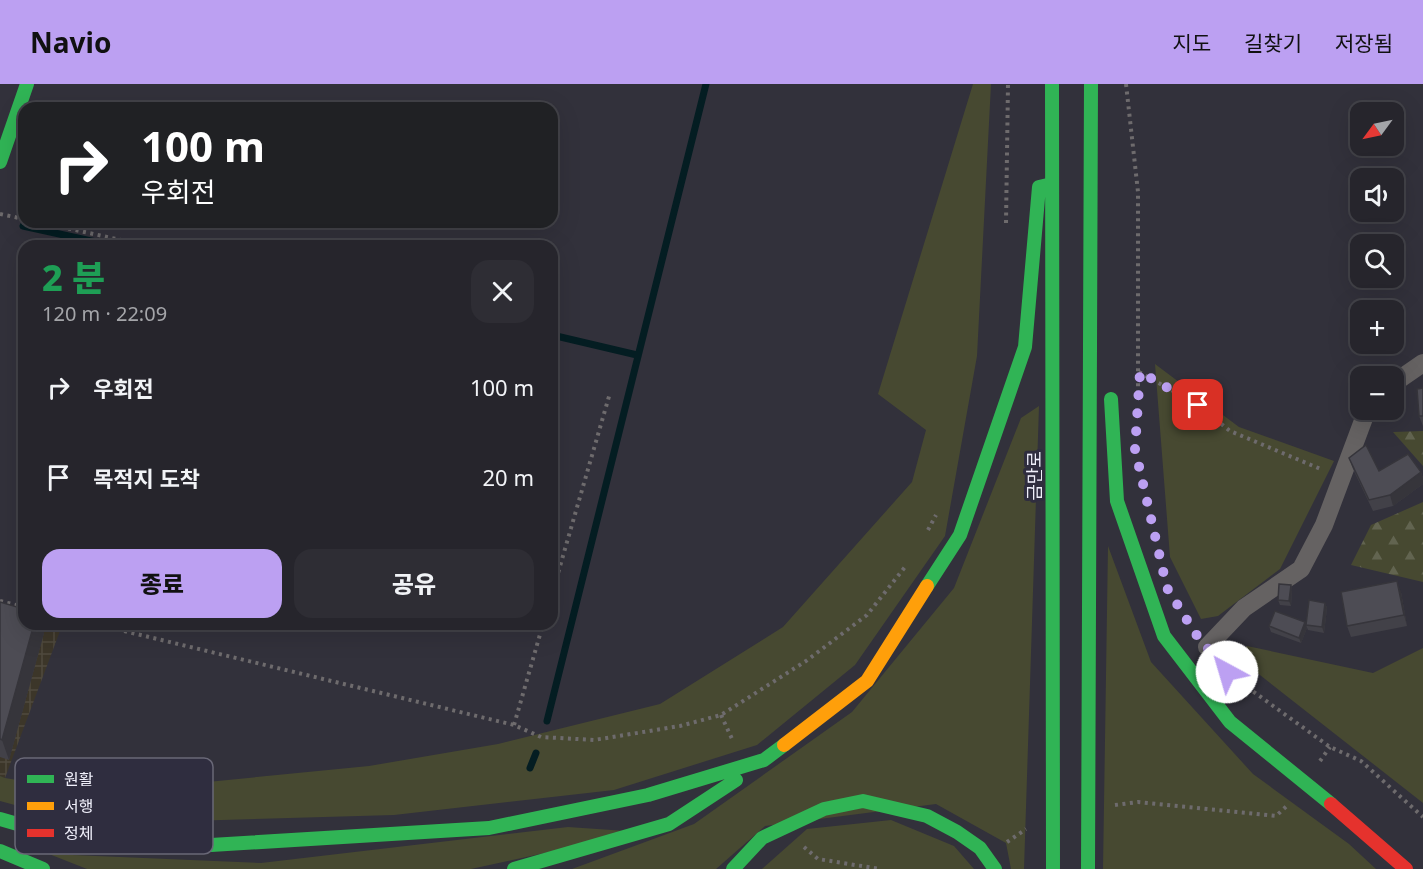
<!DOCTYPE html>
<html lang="ko">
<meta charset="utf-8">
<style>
:root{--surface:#26252c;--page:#2e2d34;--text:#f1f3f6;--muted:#a4a5a9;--line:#424248;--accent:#bca0f2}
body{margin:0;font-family:"Noto Sans","Noto Sans KR",sans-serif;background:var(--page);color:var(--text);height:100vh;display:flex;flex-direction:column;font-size:22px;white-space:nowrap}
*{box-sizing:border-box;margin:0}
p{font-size:20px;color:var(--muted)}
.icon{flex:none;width:33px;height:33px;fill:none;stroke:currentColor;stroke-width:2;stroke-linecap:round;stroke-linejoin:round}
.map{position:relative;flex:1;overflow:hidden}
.panel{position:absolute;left:18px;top:156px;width:540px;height:390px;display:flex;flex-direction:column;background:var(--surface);border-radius:18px;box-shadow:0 6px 24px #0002,0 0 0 2px var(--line)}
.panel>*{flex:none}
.top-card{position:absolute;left:18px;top:18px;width:540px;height:126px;border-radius:18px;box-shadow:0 6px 24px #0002,0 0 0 2px var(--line);background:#202124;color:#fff;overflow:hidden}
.needle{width:39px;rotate:237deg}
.fabs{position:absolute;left:1350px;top:18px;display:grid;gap:12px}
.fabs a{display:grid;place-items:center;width:54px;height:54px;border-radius:12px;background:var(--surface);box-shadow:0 6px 24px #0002,0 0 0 2px var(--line);font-size:30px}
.pin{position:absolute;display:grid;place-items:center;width:51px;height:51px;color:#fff;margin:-26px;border-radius:12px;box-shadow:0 3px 9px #0006}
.me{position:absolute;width:66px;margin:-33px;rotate:321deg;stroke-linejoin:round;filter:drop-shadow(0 0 4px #0008)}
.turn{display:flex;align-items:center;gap:21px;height:126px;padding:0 24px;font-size:27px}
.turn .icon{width:78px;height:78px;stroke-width:2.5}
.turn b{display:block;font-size:42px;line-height:51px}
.round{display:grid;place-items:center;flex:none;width:63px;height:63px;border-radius:18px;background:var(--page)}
.summary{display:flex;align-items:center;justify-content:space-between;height:102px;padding:0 24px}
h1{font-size:36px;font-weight:800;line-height:45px;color:#1e9e55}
.button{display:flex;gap:12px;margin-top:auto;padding:12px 24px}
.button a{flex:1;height:69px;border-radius:18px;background:var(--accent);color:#111;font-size:24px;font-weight:800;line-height:69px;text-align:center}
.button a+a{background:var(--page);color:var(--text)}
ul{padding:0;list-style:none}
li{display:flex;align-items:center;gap:18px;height:90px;padding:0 24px}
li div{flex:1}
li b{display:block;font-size:22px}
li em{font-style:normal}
header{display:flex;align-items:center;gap:36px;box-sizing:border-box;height:84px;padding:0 30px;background:var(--accent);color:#111}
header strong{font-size:28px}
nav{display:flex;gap:33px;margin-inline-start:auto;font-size:21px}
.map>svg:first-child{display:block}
.industrial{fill:url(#industrial-grid)}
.grass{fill:#474931}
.forest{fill:url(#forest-firs)}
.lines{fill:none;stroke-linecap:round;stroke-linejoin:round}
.stream{stroke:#041d22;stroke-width:7}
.path{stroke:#6e6b6d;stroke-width:4;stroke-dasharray:3 4.5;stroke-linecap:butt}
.street{stroke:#656262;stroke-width:18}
.fast{stroke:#30b455;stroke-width:14}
.slow{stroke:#ff9f0a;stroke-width:14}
.jam{stroke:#e5322d;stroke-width:14}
.wall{fill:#424148}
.shaded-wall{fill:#36353b}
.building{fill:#4d4c54;stroke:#36353b;stroke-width:1.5}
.route{stroke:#bca0f2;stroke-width:10;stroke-dasharray:0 18}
.labels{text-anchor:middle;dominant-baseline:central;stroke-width:6;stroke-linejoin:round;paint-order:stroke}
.street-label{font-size:18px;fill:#f0f0fb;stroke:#2f2d3f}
.key{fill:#2f2d3f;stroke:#696877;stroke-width:1.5}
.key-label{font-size:16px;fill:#f0f0fb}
</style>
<header>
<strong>Navio</strong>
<nav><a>지도</a><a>길찾기</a><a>저장됨</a></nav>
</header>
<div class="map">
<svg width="1423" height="785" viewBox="0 0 1423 785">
<defs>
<pattern id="industrial-grid" width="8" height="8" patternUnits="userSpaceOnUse" patternTransform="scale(1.5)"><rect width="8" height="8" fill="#3c3629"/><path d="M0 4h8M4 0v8" fill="none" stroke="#4f4a3e"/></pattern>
<pattern id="forest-firs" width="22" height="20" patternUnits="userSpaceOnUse" patternTransform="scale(1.5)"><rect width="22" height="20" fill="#474931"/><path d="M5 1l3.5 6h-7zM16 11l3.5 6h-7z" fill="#626450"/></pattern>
</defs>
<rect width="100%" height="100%" fill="#32313b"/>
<path class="industrial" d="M0 532 24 540 60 547 5 694 0 692Z"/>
<path class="grass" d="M973 0H991L977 272 945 452 855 581 757 661 614 706 394 731 85 740 0 717V692L5 694 95 709 369 682 498 660 660 620 783 543 912 398 926 346 878 310Z
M1155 280 1239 343 1334 377 1280 485 1218 532 1201 535 1170 473Z
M1039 322 1024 785H1011L1006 759 936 720 765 742 716 785H572L694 740 852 628 954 504 1021 334Z
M1108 462 1151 578 1253 690 1349 760 1376 785H1103Z
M1247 562 1373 589 1423 564V719L1237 573Z
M891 736 954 762 974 785H762L807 745Z
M568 743 641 748 471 785H87L49 770 261 779Z"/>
<path class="forest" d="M1423 347V382L1393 348Z
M1423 418V498L1351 481 1371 441Z"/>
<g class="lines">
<path class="stream" d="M23 142 114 162
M552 251 637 271
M547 637 706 0
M530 684 536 669"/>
<path class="path" d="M1126 0 1138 108V309
M0 130 24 135
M39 138 148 162
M1006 139 1008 0
M1139 288 1198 321 1230 347 1323 386
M928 446 936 431
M552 510 610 309
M0 517 24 523
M95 540 514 641 541 653 594 656 680 642 721 631 806 577 867 531 905 483
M1229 590 1330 663 1361 677 1423 733
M721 631 733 657
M514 641 543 540
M1320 677 1330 663
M1115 721 1138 718 1276 732 1289 720
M1007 758 1026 745
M804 763 818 775 880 785"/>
<path class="street" d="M1394 299 1423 279
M1207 563 1244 524 1301 485 1324 441 1367 326"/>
<path class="fast" d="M1052 0 1053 785
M0 78 27 0
M1111 315 1117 417 1164 552 1230 638 1331 720
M927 502 960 451 1025 263 1039 103 1052 100
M0 735 66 754 117 761H211L489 744 648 711 764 676 784 661
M0 767 43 785
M514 785 669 740 736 696
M733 785 762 754 824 725 863 717 927 732 957 748 980 764 995 785
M1088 785 1091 0"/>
<path class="slow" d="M784 661 867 597 927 502"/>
<path class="jam" d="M1331 720 1406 785"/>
</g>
<path class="wall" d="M1423 304V342L1419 332Z
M1349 374 1379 387 1421 388 1423 394V400L1393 422 1373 427 1353 385Z
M1291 501 1292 506 1291 522 1280 521 1278 516Z
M1401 508 1407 542 1351 553 1347 542Z
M0 518 44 549 9 676 0 673Z
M1325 519 1327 524 1324 549 1308 546 1306 541Z
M1305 538 1307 544 1301 559 1271 548 1269 542Z"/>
<path class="shaded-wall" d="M1421 388 1423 394V400L1393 422 1390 411Z
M1397 497 1401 508 1407 542 1404 531Z
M1291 501 1292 506 1291 522 1289 517Z
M1325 519 1327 524 1324 549 1322 543Z
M1305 538 1307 544 1301 559 1299 554Z
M34 540H41L44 549 9 676 2 656Z"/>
<path class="building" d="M1423 304V332H1419L1417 305Z
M1366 361 1379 387 1408 370 1421 388 1390 411 1369 416 1349 374Z
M1397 497 1404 531 1347 542 1341 508Z
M1279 500 1291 501 1289 517 1278 516Z
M1309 516 1325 519 1322 543 1306 541Z
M0 518 24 525V540H34L2 656 0 655Z
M1275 527 1305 538 1299 554 1269 542Z"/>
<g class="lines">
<path class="route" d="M1198 321 1140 288 1135 365 1167 504 1195 549 1227 588"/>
</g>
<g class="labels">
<g class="street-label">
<text transform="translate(1034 392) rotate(-90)">금만로</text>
</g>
</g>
<rect x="15" y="674" width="198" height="96" rx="9" class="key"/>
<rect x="27" y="691" width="27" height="8" fill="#30b455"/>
<rect x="27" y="718" width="27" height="8" fill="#ff9f0a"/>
<rect x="27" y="745" width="27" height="8" fill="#e5322d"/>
<g class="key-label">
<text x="64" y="701">원활</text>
<text x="64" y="728">서행</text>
<text x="64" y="755">정체</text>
</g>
</svg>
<div class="fabs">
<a><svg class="needle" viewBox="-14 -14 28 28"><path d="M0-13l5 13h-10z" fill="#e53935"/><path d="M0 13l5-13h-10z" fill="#a4a5a9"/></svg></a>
<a><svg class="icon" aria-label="sound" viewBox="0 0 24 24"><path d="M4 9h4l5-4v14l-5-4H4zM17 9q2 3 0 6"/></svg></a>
<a><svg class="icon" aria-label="search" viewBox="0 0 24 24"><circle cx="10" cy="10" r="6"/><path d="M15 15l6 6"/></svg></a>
<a>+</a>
<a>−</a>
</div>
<div class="pin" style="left:1198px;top:321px;background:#d93025"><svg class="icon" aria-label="arrive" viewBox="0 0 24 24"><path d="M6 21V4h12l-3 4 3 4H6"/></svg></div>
<svg class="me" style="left:1227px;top:588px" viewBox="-20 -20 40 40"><circle r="19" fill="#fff"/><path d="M0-13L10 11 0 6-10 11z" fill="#bca0f2"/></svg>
<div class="top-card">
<div class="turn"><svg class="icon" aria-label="right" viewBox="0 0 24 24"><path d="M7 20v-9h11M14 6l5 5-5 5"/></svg><div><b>100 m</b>우회전</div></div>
</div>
<section class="panel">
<div class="summary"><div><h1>2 분</h1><p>120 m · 22:09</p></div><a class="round"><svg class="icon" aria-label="close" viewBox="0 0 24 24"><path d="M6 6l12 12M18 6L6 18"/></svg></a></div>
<ul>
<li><svg class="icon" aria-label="right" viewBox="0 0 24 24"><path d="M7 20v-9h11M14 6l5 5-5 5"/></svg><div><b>우회전</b></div><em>100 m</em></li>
<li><svg class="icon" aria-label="arrive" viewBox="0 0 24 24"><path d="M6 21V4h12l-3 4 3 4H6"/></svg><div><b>목적지 도착</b></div><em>20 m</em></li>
</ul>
<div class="button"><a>종료</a><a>공유</a></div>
</section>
</div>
